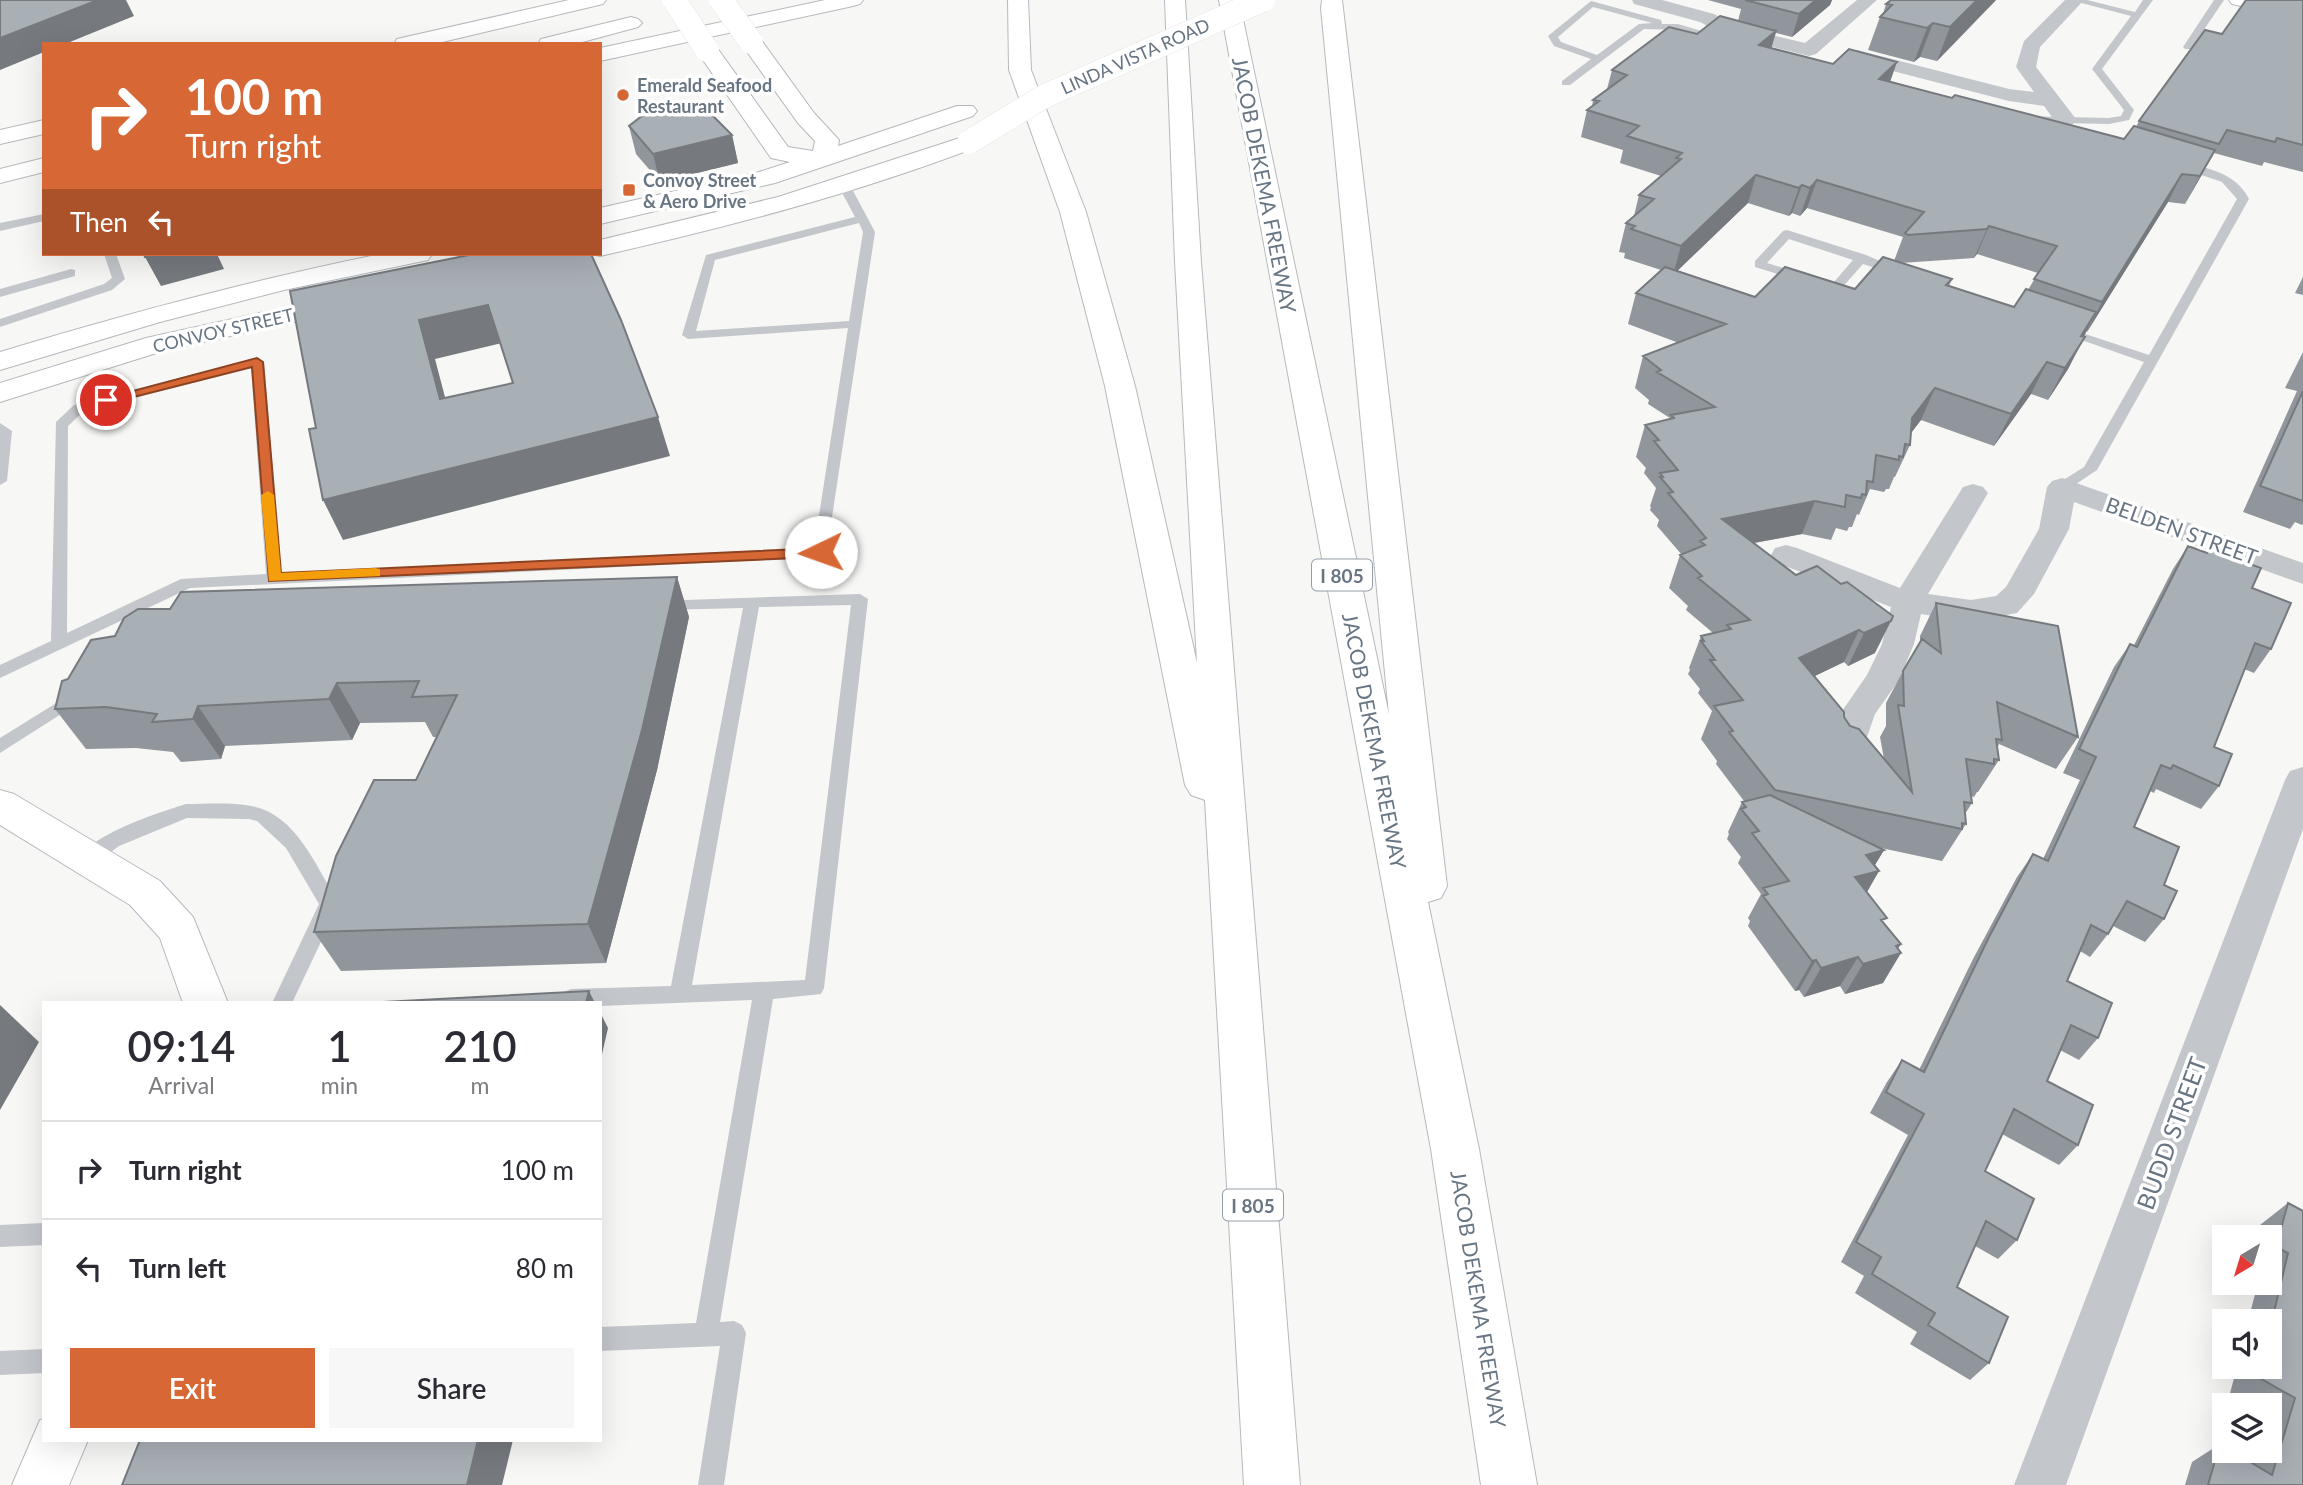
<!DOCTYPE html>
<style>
:root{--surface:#fff;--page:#f7f7f7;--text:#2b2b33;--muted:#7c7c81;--line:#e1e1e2;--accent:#d76735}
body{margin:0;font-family:Lato,sans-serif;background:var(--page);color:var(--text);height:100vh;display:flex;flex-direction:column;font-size:26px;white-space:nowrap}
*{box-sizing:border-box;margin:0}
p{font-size:23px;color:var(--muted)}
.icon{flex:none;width:38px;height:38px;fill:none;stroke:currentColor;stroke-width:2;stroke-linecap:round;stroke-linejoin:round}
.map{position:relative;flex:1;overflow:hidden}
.details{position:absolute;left:42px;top:1001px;width:560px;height:441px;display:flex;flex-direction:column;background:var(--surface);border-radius:0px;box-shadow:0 7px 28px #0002}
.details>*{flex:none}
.banner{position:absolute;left:42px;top:42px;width:560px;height:214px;border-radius:0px;box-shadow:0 7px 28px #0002;background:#d76735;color:#fff;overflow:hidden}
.needle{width:46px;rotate:218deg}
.tools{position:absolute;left:2212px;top:1225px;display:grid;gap:14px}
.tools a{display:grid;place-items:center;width:70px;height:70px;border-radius:0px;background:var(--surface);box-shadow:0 7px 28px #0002;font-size:35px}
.pin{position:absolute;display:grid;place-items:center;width:60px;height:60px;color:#fff;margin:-30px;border:4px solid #fff;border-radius:50%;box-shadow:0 2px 7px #0007}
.me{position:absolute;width:77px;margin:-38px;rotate:267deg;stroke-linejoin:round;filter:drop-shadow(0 0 5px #0008)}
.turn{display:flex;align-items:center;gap:24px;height:147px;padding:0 28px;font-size:32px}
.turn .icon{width:91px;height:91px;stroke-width:2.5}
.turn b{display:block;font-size:49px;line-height:60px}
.then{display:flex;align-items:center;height:66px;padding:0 28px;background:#0003;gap:14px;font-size:26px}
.eta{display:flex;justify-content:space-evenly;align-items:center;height:119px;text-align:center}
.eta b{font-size:42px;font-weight:600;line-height:49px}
.button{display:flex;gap:14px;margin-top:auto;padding:14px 28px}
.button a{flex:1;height:80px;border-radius:0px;background:var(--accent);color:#fff;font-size:28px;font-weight:600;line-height:80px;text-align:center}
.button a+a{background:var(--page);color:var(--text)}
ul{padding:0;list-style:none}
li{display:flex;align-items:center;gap:21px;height:98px;padding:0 28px;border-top:2px solid var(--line)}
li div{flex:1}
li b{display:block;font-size:26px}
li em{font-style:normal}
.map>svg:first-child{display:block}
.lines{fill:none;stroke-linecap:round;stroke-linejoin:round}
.secondary-casing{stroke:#b6babe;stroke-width:2}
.primary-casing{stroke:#b4b8bc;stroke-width:2}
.highway-casing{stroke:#b6b9bc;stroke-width:2}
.lane{fill:#c3c6ca;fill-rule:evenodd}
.street{fill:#c3c6ca;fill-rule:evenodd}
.secondary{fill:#fff;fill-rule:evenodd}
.primary{fill:#fff;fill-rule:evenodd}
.highway{fill:#fff;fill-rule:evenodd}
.primary-bridge-casing{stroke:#b4b8bc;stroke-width:24;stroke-linecap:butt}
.primary-bridge{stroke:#fff;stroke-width:24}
.wall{fill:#90969c;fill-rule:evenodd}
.shaded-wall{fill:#767a7f}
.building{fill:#a8afb5;stroke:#767a7f;stroke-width:2;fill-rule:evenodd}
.route{fill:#d76735;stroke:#8c4322;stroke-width:2}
.slow{fill:#f59e0b}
.poi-dot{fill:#d76735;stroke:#fff;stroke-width:2.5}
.labels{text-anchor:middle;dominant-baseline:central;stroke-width:7;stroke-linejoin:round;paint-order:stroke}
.far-street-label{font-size:18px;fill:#687583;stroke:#fff}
.far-poi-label{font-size:18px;font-weight:bold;fill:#687583;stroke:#fff;text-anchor:start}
.shield{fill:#fff;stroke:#959ea8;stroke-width:2}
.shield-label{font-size:19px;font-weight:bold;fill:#687583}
.street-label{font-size:21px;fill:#687583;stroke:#fff}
.near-street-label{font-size:24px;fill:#687583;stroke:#fff}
</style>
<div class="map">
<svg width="2303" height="1485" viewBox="0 0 2303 1485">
<rect width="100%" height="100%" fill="#f7f7f5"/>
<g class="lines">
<g class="secondary-casing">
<path id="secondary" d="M2229 0H2267L2303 8V20L2232 4Z
M0 790 14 794 160 881 193 917 228 1003H183L160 938 130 905 0 825Z
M44 1419V1440H88L69 1485H12L40 1420Z"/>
</g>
<g class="primary-casing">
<path id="primary" d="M751 36 759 37 814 113 839 140 838 146 957 106H973L977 111 973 116 775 183 600 224V208L759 172 790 162 771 158 696 50 699 45H715L788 147 813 151 815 141 798 123 740 42 743 37Z
M969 135 977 137 981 142 977 147C854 194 728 227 600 256L591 254H600V240L778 197Z
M381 254H432L428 260 284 290 160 322 0 370V352C126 314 252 280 381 254Z
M346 294 356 296 360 302 356 308 163 351 0 402V383L146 338Z"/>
</g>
<g class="highway-casing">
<path id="highway" d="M569 0H606L603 4 434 44H394L397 39Z
M825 0H863L860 4 853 6 600 61V48Z
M1008 0H1028L1031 70 1086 212 1135 386 1197 663 1175 262 1165 0H1185L1201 262 1300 1485H1244L1205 800 1191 795 1185 785 1105 386 1060 212 1009 70Z
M1219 0H1239L1389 715 1321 8 1322 0H1342L1447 886 1441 898 1428 902 1479 1149 1537 1485H1481L1431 1149Z
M631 17 638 19 642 23 638 27 575 44H538L541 39Z
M44 120V134L0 144V130Z
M44 158V172L0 183V169Z"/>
</g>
<path class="lane" d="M2070 0H2087L2135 12 2143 0H2153L2102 69 2134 110 2129 120 2109 124 2025 122 2020 119 2025 116 2109 118 2121 116 2124 110 2092 69 2131 16Z
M2214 0H2224L2191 49H2185L2183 47Z
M1591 1 1661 20 1662 24H1678L1725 38 1720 41 1678 30 1644 29 1570 85H1562V81L1591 59 1554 46 1548 36ZM1593 7 1652 23 1639 24 1597 55 1561 42 1558 37Z
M2182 162C2208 168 2236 173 2249 199L2097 470 2067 490H2057L2055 487 2057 484 2084 467 2144 362 2056 331 2062 327 2067 328 2149 355 2237 199 2222 182 2178 167V163Z
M845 184 851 187 875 232 826 557 190 588 0 678V665L51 641 56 422 74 405 257 358 264 362 281 573 814 548 848 328 688 339 682 335 706 255 855 217 839 187ZM859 223 863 232 849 321 696 331 715 260ZM251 368 266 574 181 579 67 633 68 426 84 411Z
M44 214V221L0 231V223Z
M1787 230 1866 255 1903 271 1897 275 1863 264 1839 291 1835 292 1755 267V261L1783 231ZM1789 239 1853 260 1833 283 1767 263Z
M104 254H116L125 279 112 290 0 327V319L104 284 112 278Z
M71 269 75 270V276L0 297V289Z
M0 423 12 431 7 481 0 485Z
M860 594 868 599 824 988 821 994 773 999 720 1322 734 1321 742 1325 746 1333 724 1485H698L720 1346 600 1351V1327L696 1323 752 1000 600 1006V1003H563L561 998 564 992 571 989 671 986 743 608 662 610 654 605 656 601ZM851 605 805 980 692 985 759 607Z
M74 692 80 694 83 698 80 702 0 753V738Z
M186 804C207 804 231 802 251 806 295 814 315 864 336 899L339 904 292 1003H272L319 904 286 848 257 821 249 819 187 818 119 846 96 863 89 865 82 863 80 858C92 834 160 812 186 804Z
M44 1223V1245L0 1247V1225Z
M44 1349V1373L0 1375V1351Z"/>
<path class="street" d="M1632 0H1662L1714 14 1739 27 1805 43 1857 0H1877L1816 54 1809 56 1725 35 1700 22 1634 4Z
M2065 0H2084L2040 47 2036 67 2076 119 2073 124H2057L2044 106 2009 101 1850 60 1847 56 1850 52 1857 50 2009 89 2034 92 2016 67 2024 41Z
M2062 478 2303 563V584L2074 502 2069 529 2034 594 2017 613 1971 622 1921 614 1914 644 1899 680 1875 714 1860 757 1848 761 1836 757 1830 748 1842 711 1867 675 1882 644 1891 607 1775 562 1771 555 1775 548 1786 545 1797 548 1900 588 1963 487 1973 484 1983 487 1988 493 1928 594 1971 600 1996 596 2006 587 2039 529 2047 487 2052 481Z
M2303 767V829L2066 1485H2014L2285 780 2290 771Z"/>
<use href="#secondary" class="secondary"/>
<use href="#primary" class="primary"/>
<use href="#highway" class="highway"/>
<g class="primary-bridge-casing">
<path id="primary-bridge" d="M674 0 707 50
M721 0 751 42
M969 142 1045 96 1263 0"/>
</g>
<use href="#primary-bridge" class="primary-bridge"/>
</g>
<path class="wall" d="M1708 0H1832L1830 5 1792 37 1776 33 1771 48 1952 98 2124 139 2136 127 2139 121 2222 34 2303 0V172L2264 162 2262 166 2214 153 2185 204 2168 202 2087 332 2086 331 2083 337H2085L2068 369 2048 400 2031 394 1994 446 1921 420 1911 433 1910 445 1895 477H1894L1889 489H1886L1884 492 1870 489 1859 515 1857 514 1852 527H1849L1847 531 1836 528 1831 540 1802 534 1754 543 1796 575 1841 584 1875 653 1848 666 1844 662 1814 676 1850 726 1884 759 1880 737 1886 726V703L1903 671 1920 643V636L1936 603 2078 737 2056 769 1999 744 1997 748 1999 760 1978 792H1977L1974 797 1971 796 1972 803 1965 814 1966 824 1942 861 1881 848 1884 850 1875 865 1879 871 1866 892 1898 949 1883 983 1845 994 1840 986 1804 997 1799 990 1795 991 1748 926 1750 921 1748 918 1761 894 1738 863 1741 857 1727 839 1729 834 1728 832 1742 802 1744 801 1716 764 1717 761 1701 739 1712 711 1698 693 1700 689 1688 674 1690 670 1689 668 1701 636 1713 633 1686 610 1688 606 1669 588 1680 555H1682L1657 526 1659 520 1650 510 1651 507 1650 506 1656 488 1644 473 1646 468 1636 457 1645 425 1670 419V418L1648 404 1649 400 1635 388 1643 356 1679 343 1628 324 1636 293 1661 270 1624 258 1625 253 1619 252 1626 223 1634 216 1639 195 1661 176 1620 163 1623 150 1581 137 1587 110 1592 107 1593 100 1607 89 1612 70 1697 34 1738 21 1741 9ZM1748 203 1789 216 1792 213 1800 216 1807 208 1903 237 1894 261 1855 289 1755 297 1677 271ZM1977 254 2038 273 2028 290 2014 307 1949 286 1952 279 1901 263 1974 258Z
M1996 0 1937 61 1920 57 1914 62 1868 50 1880 17 1883 14 1886 4Z
M629 126 732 135 738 163 660 182 636 154Z
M2303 277V295L2295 293Z
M2303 352V524L2302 525 2295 522 2290 529 2243 512 2297 391 2285 388Z
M2188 546 2252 588 2271 649 2254 673 2244 669 2214 747 2219 786 2201 809 2156 789 2154 793 2150 791 2134 827 2164 885V919L2145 942 2113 926 2108 934 2090 957 2080 951 2067 981 2098 1038 2079 1060 2060 1050 2047 1081 2078 1145 2059 1165 2002 1134 1985 1171 2017 1240 1998 1259 1975 1246 1957 1287 1989 1363 1970 1380 1910 1344 1917 1332 1855 1293 1864 1276 1841 1262 1908 1135 1870 1113 1887 1082 1902 1060 1919 1070 1973 959 2017 877 2033 854 2043 859 2080 780 2063 773 2114 667 2130 644 2134 645 2173 569Z
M677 577 689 617 657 770 606 963 341 971 314 932 416 780 437 737H433L425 722 360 723 352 740 225 746 221 759 181 762 173 752 136 748 86 749 55 709 68 679 115 636 170 609Z
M2288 1203 2303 1485H2185L2192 1462 2220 1444 2251 1462 2254 1451H2270V1405H2244L2229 1397 2237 1367H2270V1321H2248L2258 1283H2270V1237H2257L2260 1225Z"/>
<path class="shaded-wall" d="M98 0H126L134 16 65 44H44V52L0 70V38Z
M1816 0H1832L1830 5 1792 37 1799 14Z
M1977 0H1996L1937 61 1950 27Z
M1933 23 1920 57 1914 62 1927 28Z
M1776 31 1769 57 1759 45Z
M1897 62 1888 88 1879 79Z
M732 135 738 163 660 182 653 154Z
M2215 150 2200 178 2185 204 2200 176Z
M2182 174 2168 202 2087 332 2102 302Z
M1756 175 1748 203 1673 275 1681 246Z
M1817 180 1807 208 1800 216 1810 188Z
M1802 185 1792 213 1789 216 1799 188Z
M1989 226 1977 254 1974 258 1987 229Z
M157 254H217L224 269 161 286 145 257Z
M488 305 502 343 435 359 456 439 440 399 419 320Z
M2096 312 2068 369 2048 400 2081 336Z
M2047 362 2031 394 1994 446 2011 414Z
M1935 388 1921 420 1898 450 1912 418Z
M658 417 670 456 343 540 323 500Z
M1815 501 1802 534 1710 551 1722 519Z
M677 577 689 617 657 770 606 963 588 924Z
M1891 621 1875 653 1848 666 1864 633Z
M1859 630 1844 662 1784 691 1799 658Z
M337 683 360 723 352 740 329 699Z
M198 706 225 746 221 759 193 719Z
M1884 850 1870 873 1879 871 1862 901 1838 907 1866 855Z
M1901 944 1893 956 1901 953 1883 983 1845 994 1863 964Z
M1858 957 1840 986 1804 997 1821 968Z
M1816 960 1799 990 1795 991 1812 961Z
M589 991 595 1003H586Z
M0 1005 39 1042 0 1110Z
M600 1012 608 1028 600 1063Z
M478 1440H513L502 1485H467Z"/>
<path class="building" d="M0 0H98L0 38Z
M1745 0H1816L1799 14Z
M1891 0H1977L1950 27 1933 23 1927 28 1880 17 1892 5 1886 4Z
M2246 0H2303V145L2277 138 2275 142 2227 130 2219 144 2139 121 2205 30 2222 34Z
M1720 16 1776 31 1759 45 1833 64 1849 49 1897 62 1879 79 1952 98 1955 95 2124 139 2134 126 2215 150 2200 176 2182 174 2102 302 2034 279 2057 246 1989 226 1987 229 1908 235 1905 233 1924 212 1817 180 1810 188 1802 185 1799 188 1756 175 1681 246 1631 229 1635 226 1626 223 1654 199 1639 195 1681 159 1676 158 1682 153 1627 136 1639 126 1587 110 1599 101 1593 100 1627 75 1612 70 1669 27 1697 34Z
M656 105 706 109 732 135 653 154 629 126Z
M144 254H157L145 257Z
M474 254H591L621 320 658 417 323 500 309 429 316 428 290 291ZM488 305 513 383 440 399 419 320Z
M1883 257 1952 279 1946 285 2014 307 2026 289 2096 312 2081 336 2085 337 2065 368 2047 362 2011 414 1935 388 1912 418 1910 445 1905 444 1903 457 1899 456V460L1876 455 1873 482 1867 481 1866 495 1862 494 1861 498 1846 495 1845 507 1815 501 1722 519 1796 575 1817 566 1841 584 1847 582 1893 616 1891 621 1864 633 1859 630 1799 658 1844 712V717L1850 726 1859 729 1912 792 1898 705 1904 706 1903 671 1922 639 1941 653 1936 603 2058 626 2078 737 1997 702 2002 740 1996 739 1999 760 1994 759V764L1966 759 1972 803 1964 802 1966 824 1962 823V829L1775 790 1729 732 1733 731 1714 706 1743 700 1710 660H1715L1701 641H1704L1701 636 1731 629 1727 625 1750 620 1698 578 1702 576 1680 555 1705 545 1700 541 1706 538 1668 493 1673 492 1660 477H1663L1660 473 1678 470 1654 441 1659 440 1645 425 1674 418 1671 415 1715 407 1657 372 1661 370 1643 356 1726 324 1636 293 1665 267 1755 297 1785 267 1855 289Z
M2303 391V501L2260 486Z
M2188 546 2207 553 2209 549 2261 568 2252 588 2291 603 2271 649 2255 643 2214 747 2232 754 2219 786 2173 765 2171 769 2161 765 2134 827 2179 847 2164 885 2177 891 2164 919 2127 901 2108 934 2091 925 2067 981 2112 1003 2098 1038 2071 1025 2047 1081 2093 1105 2078 1145 2014 1109 1985 1171 2034 1199 2017 1240 1986 1221 1957 1287 2008 1317 1989 1363 1928 1325 1935 1313 1872 1274 1881 1257 1856 1242 1924 1114 1886 1092 1902 1060 1924 1072 1989 937 2033 854 2048 861 2096 757 2079 749 2130 644 2137 647Z
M677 577 642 730 588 924 314 932 336 856 374 780H416L457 695 412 697 419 681 337 683 329 699 198 706 193 719 152 722 157 714 106 707 55 709 62 681 68 679 91 640 115 636 124 618 138 609H170L181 592Z
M1770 795 1884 850 1866 855 1879 871 1855 877 1887 918 1881 920 1901 944 1896 946 1901 953 1863 964 1858 957 1821 968 1816 960 1812 961 1763 896 1768 894 1763 888 1789 881 1752 833 1759 831 1741 809 1746 807 1742 802Z
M589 991 586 1003H364Z
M2288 1203 2303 1211V1485H2208L2220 1444 2224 1446V1451H2232L2272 1475 2295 1398 2258 1377 2261 1367H2270V1329L2288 1253 2276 1247Z
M140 1440H478L467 1485H122Z"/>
<path class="route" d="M257 358 263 362 281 573 821 548 828 552 821 557 269 581 252 367 106 404 99 400Z"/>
<path class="slow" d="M268 491 274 495 281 573 375 568 380 569V576L269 581 261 495Z"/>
<g class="poi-dot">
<circle cx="623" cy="95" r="7"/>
<rect x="622" y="183" width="14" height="14" rx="3.5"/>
</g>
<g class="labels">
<g class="far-street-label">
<text transform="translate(1135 56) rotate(-24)">LINDA VISTA ROAD</text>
<text transform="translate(223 330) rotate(-13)">CONVOY STREET</text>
</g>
<g class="far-poi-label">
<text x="637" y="85">Emerald Seafood<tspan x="637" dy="21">Restaurant</tspan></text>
<text x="643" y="180">Convoy Street<tspan x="643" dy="21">&amp; Aero Drive</tspan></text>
</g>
<g class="shield">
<rect x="1312" y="559.5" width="60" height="31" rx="5"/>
<rect x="1223" y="1189.5" width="60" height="31" rx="5"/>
</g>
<g class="shield-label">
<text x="1342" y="575">I 805</text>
<text x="1253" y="1205">I 805</text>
</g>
<g class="street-label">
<text transform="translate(1265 185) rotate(79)">JACOB DEKEMA FREEWAY</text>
<text transform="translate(2182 530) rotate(20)">BELDEN STREET</text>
<text transform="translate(1375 741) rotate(79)">JACOB DEKEMA FREEWAY</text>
<text transform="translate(1479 1299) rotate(81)">JACOB DEKEMA FREEWAY</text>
</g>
<g class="near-street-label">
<text transform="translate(2171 1133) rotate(-70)">BUDD STREET</text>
</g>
</g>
</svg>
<div class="tools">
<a><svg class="needle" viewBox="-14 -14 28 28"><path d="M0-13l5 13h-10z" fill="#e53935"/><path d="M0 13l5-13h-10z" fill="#7c7c81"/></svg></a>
<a><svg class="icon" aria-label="sound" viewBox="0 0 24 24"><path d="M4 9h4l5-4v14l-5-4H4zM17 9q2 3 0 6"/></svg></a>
<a><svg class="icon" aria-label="layers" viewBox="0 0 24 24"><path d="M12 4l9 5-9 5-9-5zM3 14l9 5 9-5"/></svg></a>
</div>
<div class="pin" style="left:106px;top:400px;background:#d93025"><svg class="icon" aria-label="arrive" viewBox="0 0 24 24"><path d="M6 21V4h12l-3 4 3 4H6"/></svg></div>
<svg class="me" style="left:821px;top:552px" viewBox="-20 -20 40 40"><circle r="19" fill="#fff"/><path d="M0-13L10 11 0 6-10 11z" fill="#d76735"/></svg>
<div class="banner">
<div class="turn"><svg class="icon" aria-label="right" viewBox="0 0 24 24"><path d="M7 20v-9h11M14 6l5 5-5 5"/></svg><div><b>100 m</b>Turn right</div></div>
<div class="then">Then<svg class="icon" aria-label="left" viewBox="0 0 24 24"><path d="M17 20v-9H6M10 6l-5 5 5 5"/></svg></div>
</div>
<section class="details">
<div class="eta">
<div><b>09:14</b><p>Arrival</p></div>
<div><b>1</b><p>min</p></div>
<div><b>210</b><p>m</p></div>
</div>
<ul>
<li><svg class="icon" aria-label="right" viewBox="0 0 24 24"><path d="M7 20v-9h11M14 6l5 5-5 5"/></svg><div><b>Turn right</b></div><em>100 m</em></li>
<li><svg class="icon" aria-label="left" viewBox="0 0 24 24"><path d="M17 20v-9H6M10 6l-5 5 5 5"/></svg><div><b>Turn left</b></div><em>80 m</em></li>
</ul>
<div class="button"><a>Exit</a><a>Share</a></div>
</section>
</div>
